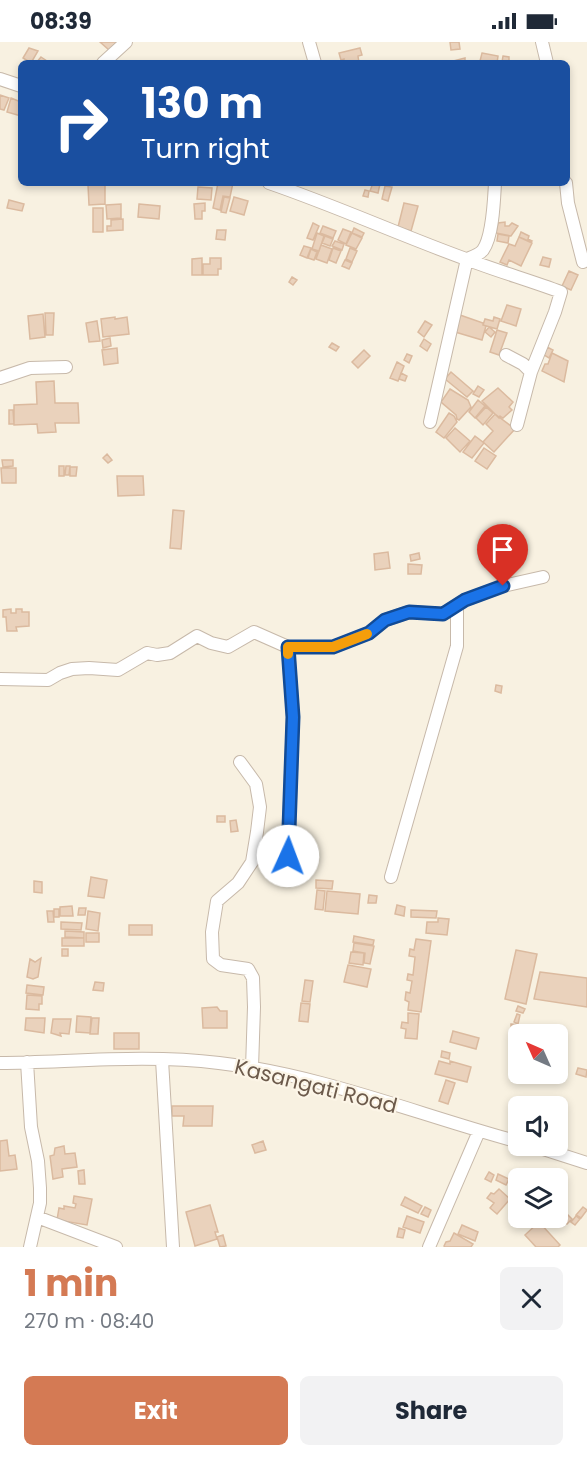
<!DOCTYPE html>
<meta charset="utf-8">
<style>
:root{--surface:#fff;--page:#f2f2f3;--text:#1f2937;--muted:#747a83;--accent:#d47a54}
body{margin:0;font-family:Poppins,sans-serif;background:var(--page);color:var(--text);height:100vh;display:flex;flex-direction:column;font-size:22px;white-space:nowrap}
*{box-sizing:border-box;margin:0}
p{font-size:20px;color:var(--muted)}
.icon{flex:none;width:33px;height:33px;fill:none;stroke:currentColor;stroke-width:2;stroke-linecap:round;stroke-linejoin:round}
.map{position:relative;height:1205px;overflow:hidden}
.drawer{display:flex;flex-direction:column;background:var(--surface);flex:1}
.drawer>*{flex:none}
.banner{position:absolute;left:18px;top:18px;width:552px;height:126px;border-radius:9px;box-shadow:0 3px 9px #0003;background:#1a4fa0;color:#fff;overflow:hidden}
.needle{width:39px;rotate:315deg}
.buttons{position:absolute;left:508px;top:982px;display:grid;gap:12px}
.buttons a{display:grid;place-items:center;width:60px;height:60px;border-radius:9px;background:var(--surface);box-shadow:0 3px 9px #0003;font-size:30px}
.pin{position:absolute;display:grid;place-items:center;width:51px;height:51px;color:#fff;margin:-62px -26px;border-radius:50% 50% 50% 0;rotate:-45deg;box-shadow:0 0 6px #0007}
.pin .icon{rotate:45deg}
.me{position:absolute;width:66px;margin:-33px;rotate:2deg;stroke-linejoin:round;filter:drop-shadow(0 0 4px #0008)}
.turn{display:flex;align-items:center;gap:21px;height:126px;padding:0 24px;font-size:27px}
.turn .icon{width:78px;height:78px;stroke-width:2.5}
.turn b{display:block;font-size:42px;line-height:51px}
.round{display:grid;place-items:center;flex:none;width:63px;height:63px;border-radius:9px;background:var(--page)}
.head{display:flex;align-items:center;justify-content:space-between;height:102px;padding:0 24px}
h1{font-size:36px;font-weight:700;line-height:45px;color:var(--accent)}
.primary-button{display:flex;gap:12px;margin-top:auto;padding:12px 24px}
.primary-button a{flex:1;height:69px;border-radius:9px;background:var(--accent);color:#fff;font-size:24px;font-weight:700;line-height:69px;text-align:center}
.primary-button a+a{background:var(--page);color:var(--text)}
.status{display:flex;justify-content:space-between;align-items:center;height:42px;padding:0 30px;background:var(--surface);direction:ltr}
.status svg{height:16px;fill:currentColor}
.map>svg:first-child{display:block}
.building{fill:#ead2bc;stroke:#dbba9f;stroke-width:1.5}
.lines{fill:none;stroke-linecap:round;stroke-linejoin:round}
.minor-casing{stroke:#c7b9aa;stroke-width:14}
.minor{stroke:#fff;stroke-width:12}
.route-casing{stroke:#114b97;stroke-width:15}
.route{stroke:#1a73e8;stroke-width:10}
.slow{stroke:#f59e0b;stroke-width:10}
.labels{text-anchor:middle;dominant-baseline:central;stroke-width:4.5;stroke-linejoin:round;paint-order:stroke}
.street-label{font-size:21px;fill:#6c5a4b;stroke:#fcf5e7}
</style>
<div class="status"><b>08:39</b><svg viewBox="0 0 49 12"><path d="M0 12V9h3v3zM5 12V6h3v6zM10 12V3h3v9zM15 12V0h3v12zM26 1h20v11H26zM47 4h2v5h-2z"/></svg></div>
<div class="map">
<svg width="587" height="1205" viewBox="0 0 587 1205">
<rect width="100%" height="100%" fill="#f8f1e1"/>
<path class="building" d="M100 0H117L109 8Z
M450 0H459L460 7 451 8Z
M29 6 38 9 31 21 23 16Z
M360 6 362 13 358 14 359 21 364 19V21H344V17L341 18 339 11Z
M482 11 498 14 497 21 480 19Z
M503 14 509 15V21L502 20Z
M41 15 50 21H36Z
M465 16V21H453V19Z
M0 53 9 56 4 68 0 67Z
M11 56 21 60V74L7 70Z
M218 141H233L230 155 223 154 220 168 213 166Z
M373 141 380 142 378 151 370 149Z
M105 142V162L89 163 88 143Z
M385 144 392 145 388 159 382 157Z
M198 145 212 146 211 158 197 157Z
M365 148 369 149 368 155 363 154Z
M224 155 230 156 226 171 221 170Z
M234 155 248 159 244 173 230 169Z
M9 158 24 162 22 169 7 166Z
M205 161V169H202V177H195L194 162Z
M404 161 418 164 411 189 398 185Z
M121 162V176L107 177 106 163Z
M139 162 160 164 159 177 138 175Z
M93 166H103V190H93Z
M123 177V188L107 189V184H111V178Z
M505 180V184H509L512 181 518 184 511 194 496 191 498 181Z
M313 181 319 184 313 198 307 196Z
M323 184 336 189 333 196 320 191Z
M354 186 364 191 362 195 352 191Z
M343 187 351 190 346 202 338 198Z
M217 188H226L225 198 216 197Z
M521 190 529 194 528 197 532 199 531 200 519 195Z
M317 191 324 194 319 209 312 207Z
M352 191 362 196 356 207 346 203Z
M498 192 509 194 508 201 497 199Z
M325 194 333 197 330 204 322 201Z
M519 195 532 201 521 224 509 218 507 223 500 220 509 202 515 204Z
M335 199 344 202 342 208 332 204Z
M321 203 332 207 327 221 316 217Z
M304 204 311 206 307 216 300 213Z
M333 206 341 209 336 221 329 218Z
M350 206 357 209 352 220 346 217Z
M311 207 317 210 314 218 308 216Z
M543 215 551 217 549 225 540 223Z
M202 216V233H192V217Z
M210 216H221V227H218V233H203V222H210Z
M345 218 352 221 349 227 342 224Z
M569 229 578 233 571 248 562 244Z
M292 235 297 238 293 243 289 240Z
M507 263 521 267 516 284 501 279Z
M45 271H54L53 293H46Z
M43 272 45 295 30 297 28 274Z
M460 273 483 281V283L486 284 482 298 455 290Z
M115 275V277L127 275 129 292 103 295 101 277Z
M494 275 500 277 497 287 483 283 485 277 493 279Z
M97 279 100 299 89 300 86 281Z
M425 279 432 283 424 295 418 290Z
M489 285 495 290 491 295 485 290Z
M497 288 507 291 499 313 490 310Z
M110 296 111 304 103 306 102 298Z
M424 297 431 302 427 309 420 304Z
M332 301 339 305 336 309 329 305Z
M547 305 553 308 549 316 544 313Z
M117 306 118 321 104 323 102 308Z
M364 308 370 314 358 326 352 320Z
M552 311 568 319 564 340 542 329 545 322H548Z
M407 312 412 314 409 321 404 318Z
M397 320 404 324 398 339 390 336Z
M451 330 473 349 467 355 445 337Z
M401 331 407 334 405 339 399 337Z
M54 339 55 361H78L79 381H55L56 390 38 391 37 382 14 383V363L37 362 36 340Z
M478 344 484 348 479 355 473 352Z
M498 346 513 360 509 365 512 368 503 376 500 374 499 376 482 359Z
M450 347 468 358 471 365 459 378 457 377 456 373 441 360Z
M478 358 485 364 475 376 469 370Z
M486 365 493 371 483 383 476 376Z
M9 368H13L14 382H9Z
M449 371 454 374 457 380 444 396 436 390Z
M495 372 515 387 494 410 483 400 493 389 486 382Z
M455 386 470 399 460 410 446 396Z
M475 394 484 401 472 416 463 410Z
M484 406 496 414 487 427 475 419Z
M107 412 112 418 108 421 103 416Z
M2 418H13V424L3 425Z
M59 424H64V434H59Z
M66 424H70L69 433H65Z
M70 425H77L76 434H70Z
M1 426H16V441H2Z
M117 434H143L144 453 118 454Z
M173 468 184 469 181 507 170 506Z
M388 510 390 526 375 528 374 512Z
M419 511 420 517 411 519 410 513Z
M408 522 422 523 421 532H408Z
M11 567V571H16V567H22V570H29V584L16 585 17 589H7L6 575H3V568Z
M496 643 502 644 501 651 495 649Z
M217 774H225V780H217Z
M236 778 238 789 231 790 230 779Z
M91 835 107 838 104 856 88 854Z
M316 838 333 839 332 847 316 846Z
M34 839 42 840V851L34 850Z
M317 848 325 849 323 868 315 867Z
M327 849 360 852 358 872 325 869Z
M369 853 377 854 376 861H368Z
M397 863 405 865 404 874 395 872Z
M72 864 73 874H60V865Z
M79 866H86L85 873H78Z
M54 867H59V875H54Z
M411 868 437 869 436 876 411 875Z
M47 869H53L54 880H48Z
M88 869 100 871 98 889 86 887Z
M438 876 449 877 447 893 426 891 427 880H438Z
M61 880 82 881 81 888 61 887Z
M129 883H152V893H129Z
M65 889 84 890V896L65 895Z
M86 891H99V900H86Z
M354 894 374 898 373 903 353 900Z
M62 896H84V904H62Z
M416 897 431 899 421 970 408 968 409 960 405 958 406 950 410 951 412 939 407 938 408 932 413 933 415 915 409 914 410 907 414 908Z
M354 901 374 904 370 922 364 921 365 911 353 909Z
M62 907H68V914H62Z
M516 908 537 912 526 962 505 957Z
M351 910 364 911 363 923 349 921Z
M41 916 38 935 33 937 27 935 30 917 35 920Z
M348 923 371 927 367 945 344 940Z
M540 930 587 936V965L534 957Z
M305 938 313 939 310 960 302 959Z
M95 940 104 941 103 949 93 948Z
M27 943 44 945 43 953 26 951Z
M27 953 42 954V962H39V968L26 967Z
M301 961 310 962 308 980 299 979Z
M518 964 525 967 523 971 516 969Z
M217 965 220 969H227V986H203L202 966Z
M408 971 419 972 417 997 405 996 406 987 401 986 402 980 408 981Z
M517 972 520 973 518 982 514 980Z
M77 974 91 975 90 991 76 990Z
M26 976H45L44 991 25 988Z
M92 976H99L98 992H90Z
M53 977H71L69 992 60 991 61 994 51 991Z
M511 982 521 983V988H511Z
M453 989 479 996 476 1007 450 1000Z
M114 991H139V1007H114Z
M442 1009 450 1011 449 1017 441 1015Z
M439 1019 450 1022V1019L471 1025 467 1040 435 1032Z
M578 1026 587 1028 586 1035 576 1032Z
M446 1038 455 1041 448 1062 439 1059Z
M172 1064H213L212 1084H183L184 1074H172Z
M7 1098 9 1114 15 1113 17 1127 0 1129V1099Z
M263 1099 266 1108 255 1111 252 1103Z
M64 1104 65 1112 75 1111 77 1125 62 1127 63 1135 53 1137 50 1114 54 1113 55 1106Z
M84 1128 85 1142H79L78 1129Z
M489 1130 494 1133 491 1140 485 1137Z
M498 1132 509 1137 506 1143 496 1138Z
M519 1141V1154L518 1155 512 1152Z
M499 1147 510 1157 497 1172 490 1166 494 1161 487 1156 491 1151 494 1152Z
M74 1154 92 1157 87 1183 57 1178 59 1166 64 1167V1164L75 1166 76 1162 73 1161Z
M405 1155 422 1164 418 1171 401 1163Z
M210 1163 218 1190H215L217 1197 195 1204 186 1170Z
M559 1164 572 1177 567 1182 558 1174Z
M425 1165 431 1168 428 1175 421 1172Z
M583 1165 587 1168 581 1176 576 1173Z
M407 1174 424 1180 420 1191 403 1185Z
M576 1174 580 1177 575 1183 571 1180Z
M539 1180 560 1203 558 1205H536L525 1193Z
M462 1183 478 1190 475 1199 458 1192Z
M399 1186 405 1188 403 1196 397 1195Z
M454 1191 473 1202 471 1205H445L444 1204 446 1200 450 1199Z
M223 1193 226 1204 220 1205 217 1195Z"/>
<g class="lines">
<g class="minor-casing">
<path id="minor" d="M309 0 315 21
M542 0 547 21
M103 21 126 0
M0 37 21 44
M269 141C336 164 400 193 466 217 497 229 529 238 561 250L555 270 531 330
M566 141 568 161 583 220
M506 313 523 322 531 330 517 383
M0 336 30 326 66 325
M430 380 467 217C472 215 479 213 483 208 493 194 494 158 495 141
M288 605 293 675 288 814
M0 637 48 638 60 631 72 627 89 626 118 628 147 611 157 613 170 611 197 594 211 601 228 605 254 590 288 605H333L369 591 385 578 409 570 443 572 465 558 503 544 543 535
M240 720 256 742 260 765 257 790 252 820 238 841 217 859 212 890 213 917 221 923 248 927 253 936 254 965 252 1026
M391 835 457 604V563
M162 1018 173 1205
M27 1020 31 1085 38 1119 40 1146V1161L30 1205
M0 1021C73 1020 147 1012 219 1021 322 1033 419 1073 519 1100
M534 1104 587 1121
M37 1175 116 1205
M429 1205 479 1089"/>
</g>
<use href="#minor" class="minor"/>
</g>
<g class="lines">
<g class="route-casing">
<path id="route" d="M288 814 293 675 288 605H333L369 591 385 578 409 570 443 572 465 558 503 544"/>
</g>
<use href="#route" class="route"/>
<path class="slow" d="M288 612V605H333L367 592"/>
</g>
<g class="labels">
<g class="street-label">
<text transform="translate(316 1044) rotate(14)">Kasangati Road</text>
</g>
</g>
</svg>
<div class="buttons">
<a><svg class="needle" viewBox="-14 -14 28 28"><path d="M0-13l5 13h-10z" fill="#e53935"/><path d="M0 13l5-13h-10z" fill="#747a83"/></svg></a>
<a><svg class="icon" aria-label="sound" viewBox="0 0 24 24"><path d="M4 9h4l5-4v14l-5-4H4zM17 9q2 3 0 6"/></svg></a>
<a><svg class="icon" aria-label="layers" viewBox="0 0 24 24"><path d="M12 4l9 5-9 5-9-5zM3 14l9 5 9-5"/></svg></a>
</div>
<div class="pin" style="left:503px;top:544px;background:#d93025"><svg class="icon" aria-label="arrive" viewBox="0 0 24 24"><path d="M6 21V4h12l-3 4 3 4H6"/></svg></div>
<svg class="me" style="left:288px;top:814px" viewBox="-20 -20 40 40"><circle r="19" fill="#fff"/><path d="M0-13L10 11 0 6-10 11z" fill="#1a73e8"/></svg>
<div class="banner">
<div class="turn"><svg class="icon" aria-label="right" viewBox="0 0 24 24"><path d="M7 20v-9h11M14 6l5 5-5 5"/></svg><div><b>130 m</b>Turn right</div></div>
</div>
</div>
<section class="drawer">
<div class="head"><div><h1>1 min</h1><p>270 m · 08:40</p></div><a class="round"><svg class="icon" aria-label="close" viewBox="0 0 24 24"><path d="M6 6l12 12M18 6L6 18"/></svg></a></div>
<div class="primary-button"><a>Exit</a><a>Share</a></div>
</section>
